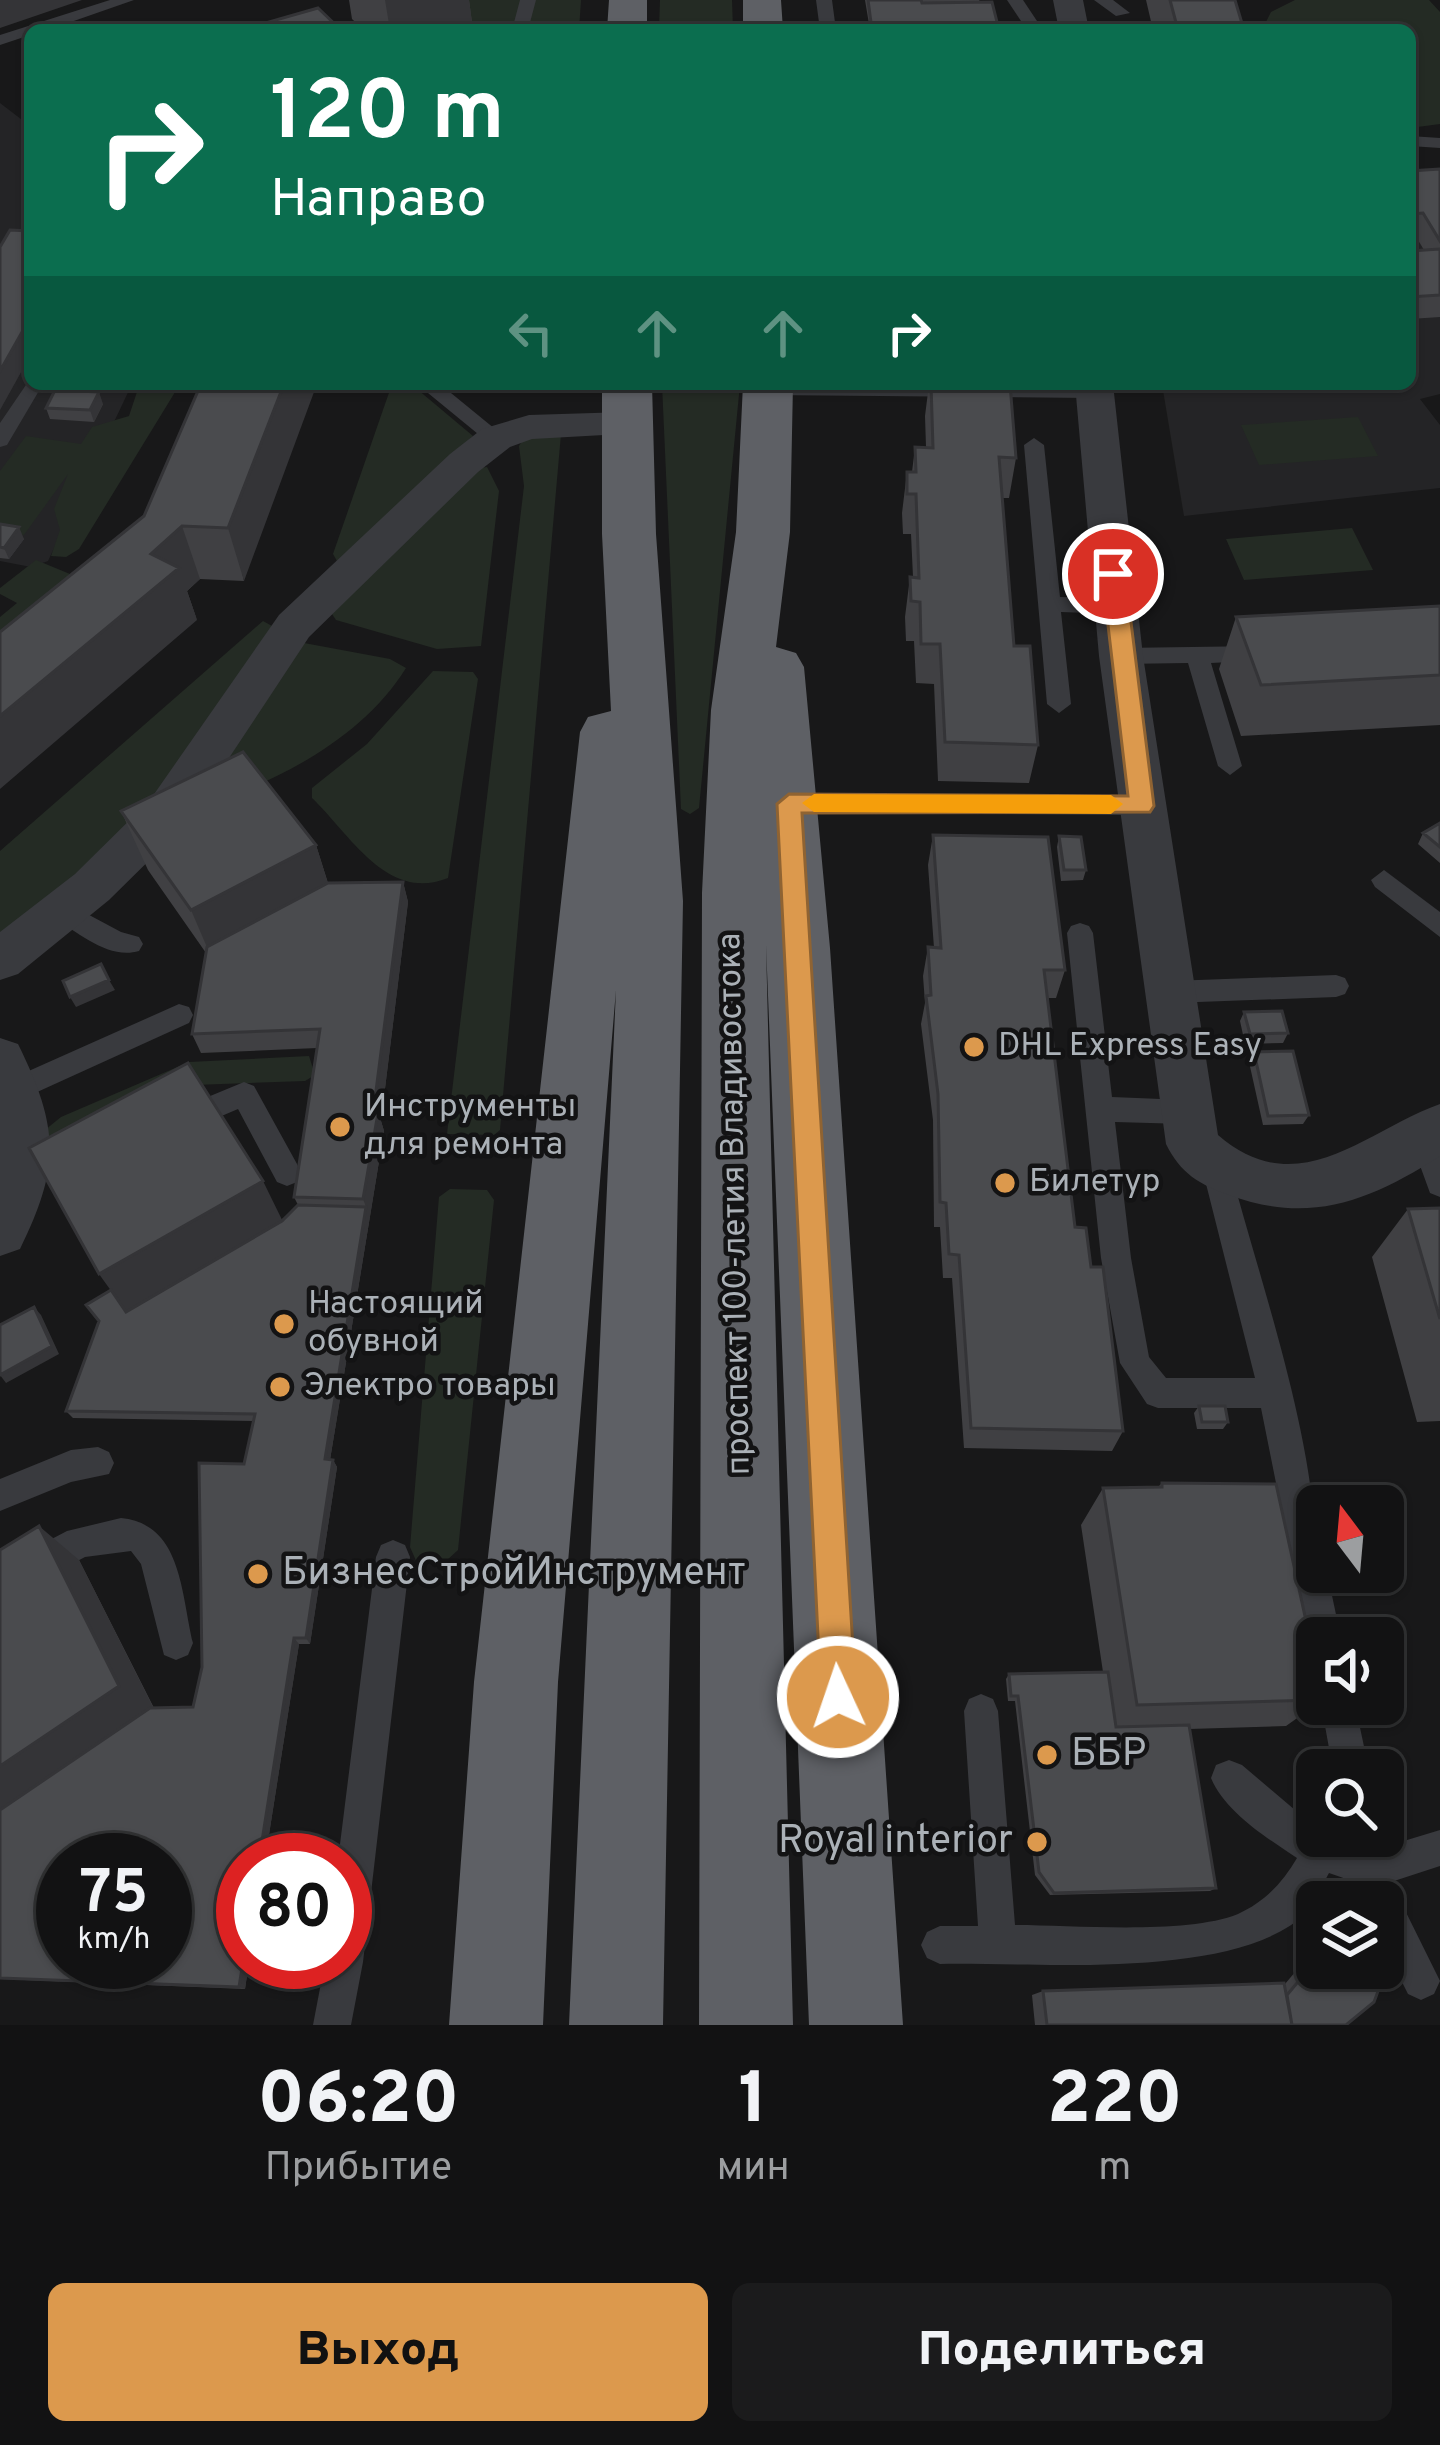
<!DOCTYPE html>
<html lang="ru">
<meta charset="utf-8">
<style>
:root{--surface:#121213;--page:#1b1b1c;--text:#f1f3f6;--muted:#9c9ea0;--line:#313233;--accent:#dc994d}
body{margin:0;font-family:Overpass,sans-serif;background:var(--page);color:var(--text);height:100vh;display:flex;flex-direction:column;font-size:45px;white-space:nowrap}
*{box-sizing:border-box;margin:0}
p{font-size:39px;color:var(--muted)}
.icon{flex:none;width:66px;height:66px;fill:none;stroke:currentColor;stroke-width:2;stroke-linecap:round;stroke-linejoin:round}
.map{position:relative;height:2025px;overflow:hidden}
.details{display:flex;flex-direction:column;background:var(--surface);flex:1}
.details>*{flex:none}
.hud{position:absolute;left:24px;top:24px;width:1392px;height:366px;border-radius:18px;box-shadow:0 3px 9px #0004,0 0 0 3px var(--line);background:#0b6e4f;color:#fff;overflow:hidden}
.needle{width:78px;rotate:344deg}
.tools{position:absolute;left:1296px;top:1485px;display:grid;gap:24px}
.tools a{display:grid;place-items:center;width:108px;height:108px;border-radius:18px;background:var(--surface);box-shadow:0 3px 9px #0004,0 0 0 3px var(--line);font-size:60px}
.speed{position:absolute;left:36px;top:1833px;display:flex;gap:24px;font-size:60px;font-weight:700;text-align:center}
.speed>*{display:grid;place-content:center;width:156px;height:156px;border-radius:50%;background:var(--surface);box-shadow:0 3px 9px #0004,0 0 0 3px var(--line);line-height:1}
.speed small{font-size:30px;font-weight:400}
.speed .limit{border:18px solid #d22;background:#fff;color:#111}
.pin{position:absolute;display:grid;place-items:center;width:102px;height:102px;color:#fff;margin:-51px;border:6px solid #fff;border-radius:50%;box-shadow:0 3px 12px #0007}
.me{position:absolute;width:132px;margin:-66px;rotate:357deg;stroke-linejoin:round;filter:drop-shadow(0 0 9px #0008)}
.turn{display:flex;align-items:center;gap:42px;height:252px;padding:0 48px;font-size:54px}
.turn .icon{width:156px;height:156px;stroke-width:2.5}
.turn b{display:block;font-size:84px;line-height:102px}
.lanes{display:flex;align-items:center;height:114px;padding:0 48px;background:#0003;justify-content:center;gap:60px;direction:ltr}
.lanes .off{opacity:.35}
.eta{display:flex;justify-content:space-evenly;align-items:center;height:204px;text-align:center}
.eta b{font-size:72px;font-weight:800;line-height:84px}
.primary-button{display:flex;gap:24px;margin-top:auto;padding:24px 48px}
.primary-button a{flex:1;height:138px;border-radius:18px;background:var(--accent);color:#111;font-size:48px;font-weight:800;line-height:138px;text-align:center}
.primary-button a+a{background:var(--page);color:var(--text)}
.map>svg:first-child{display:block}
.built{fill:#242426}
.green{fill:#242b24}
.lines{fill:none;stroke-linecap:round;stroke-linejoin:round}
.service{fill:#393a3e;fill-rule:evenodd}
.minor{fill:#393a3e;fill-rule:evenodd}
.trunk{fill:#5e6065;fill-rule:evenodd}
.wall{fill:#404043}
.shaded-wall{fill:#343437}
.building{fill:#4a4b4e;stroke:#343437;stroke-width:3;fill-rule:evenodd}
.route{fill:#dc994d;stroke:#8f6332;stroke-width:3}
.slow{fill:#f59e0b}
.poi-dot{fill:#dc994d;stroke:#131314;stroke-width:4.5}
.labels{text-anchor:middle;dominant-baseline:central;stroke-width:9;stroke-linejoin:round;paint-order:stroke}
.poi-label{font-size:33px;fill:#abb1b7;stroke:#131314;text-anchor:start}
.street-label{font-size:33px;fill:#abb1b7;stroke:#131314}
.near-poi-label{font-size:39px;fill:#abb1b7;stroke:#131314;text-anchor:start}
</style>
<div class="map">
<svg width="1440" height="2025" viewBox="0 0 1440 2025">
<rect width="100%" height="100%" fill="#181819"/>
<path class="built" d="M0 103 30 126V384H132L48 561 31 567 0 561Z
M1440 180V394L1420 399 1440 425V488L1184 516 1162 384H1410V181Z"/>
<path class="green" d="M451 0H522L514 30H479Z
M534 0H581L579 30H527Z
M660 0H732L733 30H659Z
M1295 0H1429L1440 12V124L1410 128V30H1262L1271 12Z
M116 384H180L79 549 66 557 51 556 60 530 54 509 68 474 24 535 0 531V471L26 436 81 444 92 427 129 416 137 392Z
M392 384H411L473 436 337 561 333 554Z
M662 384H740L699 808 690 814 681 809Z
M1358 417 1378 456 1259 465 1241 425Z
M561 434 500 1130 494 1135 447 1134 524 486 519 446 524 438Z
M487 467 499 491 481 646 437 649 336 620 332 614 479 468Z
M1352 528 1373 570 1244 580 1226 539Z
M36 560 87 581 0 658V617L17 603 0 594V588Z
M263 621 272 626 146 809 0 944V851Z
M304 643 390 659 406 668C367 731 295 772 228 797L206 783Z
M433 671 473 672 478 679 448 878C387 903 349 833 312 798V788L367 744Z
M309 1056 315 1075 305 1081 194 1085 53 1161 45 1130 61 1117 189 1062Z
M450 1189 487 1190 494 1200 458 1550 446 1561 418 1565 410 1547 439 1197Z"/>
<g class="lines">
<path class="service" d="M110 0H134L48 30H30V35L0 45V35Z
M520 0H536L528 30H512Z
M816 0H832L836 30H820Z
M1007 0H1023L1043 30H1027Z
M1094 0H1113L1130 13 1116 16Z
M1410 136 1440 138V148L1410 146Z
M30 379V384H43L7 445 0 447V423Z
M417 384H440L506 438 503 443H489Z
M762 384 1095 386 1105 392 1095 398 767 395 757 389Z
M1034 438 1044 445 1060 597 1116 598 1127 606 1116 614 1061 612 1071 704 1059 713 1047 704 1024 445Z
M1261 646 1273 654 1269 660 1211 663 1242 766 1230 775 1218 766 1188 663 1121 664 1109 656 1121 648Z
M789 795 1141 797 1153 806 1141 815 789 813 777 804Z
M1384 870 1440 912V937L1375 887 1371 880Z
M63 901 121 932 139 937 143 944 139 951C109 960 79 933 54 918L50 911Z
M1080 923 1089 926 1093 933 1112 1097 1185 1100 1195 1103 1199 1112 1195 1121 1185 1124 1115 1122 1131 1258 1149 1357 1166 1378H1255L1201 1164 1205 1155 1215 1151 1225 1155 1229 1164C1263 1293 1317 1439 1317 1572H1327L1341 1638H1317V1652L1307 1638 1261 1408H1158L1147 1404 1120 1363 1101 1258 1067 933 1071 926Z
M1336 975 1345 978 1349 986 1345 994 1336 997 1171 1003 1162 1000 1158 992 1162 984 1171 981Z
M179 1004 189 1007 193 1015 189 1023 24 1098 14 1102 4 1098 0 1090 4 1082Z
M244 1082 254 1086 297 1164 301 1173 297 1182 287 1186 277 1182 238 1109 184 1132 174 1129 170 1120 174 1111Z
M1424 1126 1434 1129 1440 1143V1197L1430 1193 1410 1138 1414 1129Z
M98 1447 109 1452 114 1463 109 1474 71 1482 0 1511V1479L71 1450Z
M121 1518C182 1524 181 1593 193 1643L188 1655 176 1660 164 1655 141 1564 131 1551 85 1557 0 1602V1566L67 1531Z
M393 1540 405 1545 410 1557 363 1962 351 2025H313L325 1962H345V1860H338L376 1557 381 1545Z
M981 1694 993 1699 998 1711 1015 1925C1074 1925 1186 1935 1238 1914 1265 1902 1283 1882 1297 1858 1267 1838 1225 1812 1211 1778L1216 1765 1229 1760 1242 1765 1315 1827 1317 1824V1836H1348L1345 1843 1384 1847 1440 1830V1866L1391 1882 1440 1981 1434 1994 1421 2000 1408 1994 1383 1944V1902H1362L1352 1881 1329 1873C1322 1885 1316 1903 1306 1913 1236 1981 1036 1962 940 1964L927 1958 921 1945 927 1932 940 1926H978L964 1711 969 1699Z
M1321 1704H1355L1369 1770H1333Z"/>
<path class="minor" d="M1053 0H1083L1089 30H1059Z
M1075 384H1113L1143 656 1218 1135C1299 1205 1366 1130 1440 1104V1156C1370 1201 1310 1225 1229 1195 1200 1185 1180 1173 1166 1144L1099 656Z
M626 412 640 415 645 424 640 433 532 439 510 447 478 472 309 637 184 826 109 900 18 974 0 980V932L75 874 150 800 279 615 450 454 482 429 529 415Z
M0 1038 18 1044C59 1127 61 1166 20 1249L0 1256Z"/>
<path class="trunk" d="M609 0H647V30H607Z
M743 0H781L783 30H743Z
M602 384H652L656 534 683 901 663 2025H569L616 990 558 1682 543 2025H449L474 1682 580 732 588 717 611 711 602 534Z
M743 384H793L790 532 776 647 796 653 804 667 830 948 903 2025H809L766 945 793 2025H699L702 893 711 710 736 532Z"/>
</g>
<path class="wall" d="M349 0H469L473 30H364L352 19Z
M865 0H979L999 30H870Z
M1146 0H1235L1244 30H1153Z
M1440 169V317L1410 319V251L1424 250 1415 235H1410V171Z
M201 384 244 581 200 579 187 591 197 620 144 516Z
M929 384 1016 458 1009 498H1002L1014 646 1038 745 1029 783 938 781 934 684 916 683 914 641H906L905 617 910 577H913L911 534H903L902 513 907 472H912L915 447H926L925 416Z
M103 404 94 422 50 419 46 408Z
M0 524 24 539 9 559 0 558Z
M1440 606V725L1241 736 1219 669 1236 617Z
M121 811 316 845 328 883 403 882 408 902 381 1121 384 1131 330 1460H333L337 1467 310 1644H299L265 1860H243V1962H249L245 1989 0 1979V1550L79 1560 154 1708 193 1707 253 1421 73 1418 66 1411 298 1205 294 1197 317 1048 201 1053 192 1034 206 953 148 870Z
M1440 823V863L1418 844 1423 833Z
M933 835 1065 970 1056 998H1048L1075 1227 1091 1267 1123 1431 1112 1451 964 1448 952 1278H943L940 1227H934L933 1120 921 1024 925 1003 923 976 928 947 934 948 928 865Z
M1059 836 1086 870 1083 880 1061 881 1057 847Z
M1244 1012 1288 1033 1283 1043 1245 1044 1240 1021Z
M1254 1052 1309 1115 1303 1124 1263 1125 1249 1062Z
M1440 1208V1421L1417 1422 1372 1257 1408 1209Z
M1199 1406 1228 1422 1223 1429H1197L1194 1413Z
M1162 1483 1317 1671V1704L1286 1726 1189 1729 1216 1888 1210 1891 1050 1895 1035 1875 1015 1701H1008L1006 1679 1009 1674 1103 1672 1081 1525 1103 1488 1158 1487Z
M1317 1946V1968L1346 2025H1035L1032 1995 1043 1991 1285 1984Z"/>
<path class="shaded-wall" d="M0 0H82L0 28Z
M385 0H469L473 30H390Z
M30 318V356L0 410V371Z
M284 384H317L244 581 228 528Z
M99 392 103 404 94 422 90 410Z
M182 526 200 579 187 591 197 620 0 789V716L151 554Z
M19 527 24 539 9 559 4 548Z
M316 845 334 903 215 966 191 910Z
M403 882 408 902 381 1121 384 1131 329 1466 325 1459 366 1207 363 1199Z
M109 980 115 990 76 1007 70 997Z
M263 1181 287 1230 132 1320 99 1274Z
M34 1307 41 1315 59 1354 6 1383 0 1375Z
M333 1460 337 1467 310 1644 306 1638Z
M39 1526 79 1560 156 1713 0 1820V1766Z
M294 1638 299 1644 265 1860H259Z
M243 1962H249L245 1989 239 1987Z"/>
<path class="building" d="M868 0H921L922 3 992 2 999 30H872Z
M1170 0H1235L1244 30H1178Z
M318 8 341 30H241Z
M1440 169V241L1423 213 1410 214V171Z
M10 230 30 231V318L0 371V247Z
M1440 249V295L1410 297V251Z
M201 384H284L228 528 182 526 151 554 179 568 0 716V632L144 516Z
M931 384H1010L1016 458 999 457 1014 646H1030L1038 745 945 742 940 644H921L920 602 911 601 910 577 919 578 916 494H907V472H916L915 447 933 448Z
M55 390 99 392 90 410 46 408Z
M0 524 19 527 4 548 0 547Z
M1440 606V675L1261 685 1236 617Z
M243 752 316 845 191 910 121 811Z
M1440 823V847L1423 833Z
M933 835 1048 837 1065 970H1044L1075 1227 1086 1228 1091 1267H1103L1123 1431 971 1428 959 1255 949 1254 946 1203 940 1202 938 1094 926 996 931 995 928 947 941 948Z
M1059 836 1081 837 1086 870H1064Z
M403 882 373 1114 378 1113 363 1199 294 1197 320 1029 192 1034 207 947 328 883Z
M101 964 109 980 70 997 63 981Z
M1282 1011 1288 1033 1250 1034 1244 1012Z
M1293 1051 1309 1115 1268 1116 1254 1052Z
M188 1063 263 1181 99 1274 29 1148Z
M298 1205 366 1207 325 1459 333 1460 306 1638H294L259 1860H243V1962L239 1987 0 1978V1810L150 1708 193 1707 202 1667 199 1463 244 1464 255 1414 66 1411 99 1321 86 1305 111 1290 126 1312 282 1221ZM63 1860H165V1962H63Z
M1440 1208V1319L1408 1209Z
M34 1307 52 1346 0 1375V1325Z
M1199 1406H1225L1228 1422H1202Z
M1162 1483 1276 1484 1317 1671V1700L1137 1705 1103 1488 1162 1487Z
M39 1526 119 1686 0 1766V1550Z
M1108 1672 1116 1727 1189 1725 1216 1888 1054 1893 1039 1872 1018 1696H1011L1009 1674Z
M1383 1952 1390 1959 1374 2002 1346 2025H1292L1287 1995 1317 1959V1968H1383Z
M1284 1983 1292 2025H1047L1043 1991Z"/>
<path class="route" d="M1113 566 1125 574 1154 806 1150 812 802 813 856 1697 851 1710 838 1715 826 1710 821 1697 777 804 789 794 1128 796 1102 574Z"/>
<path class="slow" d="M814 794 1111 795 1123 804 1111 814 814 812 802 803Z"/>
<g class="poi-dot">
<circle cx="974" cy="1047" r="12"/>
<circle cx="340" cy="1127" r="12"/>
<circle cx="1005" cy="1183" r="12"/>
<circle cx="284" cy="1324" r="12"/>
<circle cx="280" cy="1387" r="12"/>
<circle cx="258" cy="1574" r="12"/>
<circle cx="1047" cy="1755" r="12"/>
<circle cx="1037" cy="1842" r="12"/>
</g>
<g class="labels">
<g class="poi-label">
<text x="998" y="1047">DHL Express Easy</text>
<text x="364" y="1108">Инструменты<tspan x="364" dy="38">для ремонта</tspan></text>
<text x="1029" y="1183">Билетур</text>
<text x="308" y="1305">Настоящий<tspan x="308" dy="38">обувной</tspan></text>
<text x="304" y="1387">Электро товары</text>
</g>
<g class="street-label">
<text transform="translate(736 1204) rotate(-91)">проспект 100-летия Владивостока</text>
</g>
<g class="near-poi-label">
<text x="282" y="1574">БизнесСтройИнструмент</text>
<text x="1071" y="1755">ББР</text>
<text x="1013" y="1842" text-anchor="end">Royal interior</text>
</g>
</g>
</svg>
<div class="tools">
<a><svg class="needle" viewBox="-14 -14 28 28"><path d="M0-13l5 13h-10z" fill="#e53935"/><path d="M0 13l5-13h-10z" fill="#9c9ea0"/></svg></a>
<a><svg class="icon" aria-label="sound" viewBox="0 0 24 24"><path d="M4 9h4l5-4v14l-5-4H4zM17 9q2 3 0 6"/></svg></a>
<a><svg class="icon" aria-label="search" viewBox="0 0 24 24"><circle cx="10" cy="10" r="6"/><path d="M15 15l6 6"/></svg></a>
<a><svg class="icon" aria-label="layers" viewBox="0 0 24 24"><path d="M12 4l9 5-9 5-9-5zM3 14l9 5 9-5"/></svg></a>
</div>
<div class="speed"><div>75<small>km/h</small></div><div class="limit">80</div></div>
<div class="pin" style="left:1113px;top:574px;background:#d93025"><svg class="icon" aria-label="arrive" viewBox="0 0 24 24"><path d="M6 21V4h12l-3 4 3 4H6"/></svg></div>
<svg class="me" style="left:838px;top:1697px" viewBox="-20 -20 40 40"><circle r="17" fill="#dc994d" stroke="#fff" stroke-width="3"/><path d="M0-11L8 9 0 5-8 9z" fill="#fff"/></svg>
<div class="hud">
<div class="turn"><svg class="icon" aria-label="right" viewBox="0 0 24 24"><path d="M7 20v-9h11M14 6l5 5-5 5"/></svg><div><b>120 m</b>Направо</div></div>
<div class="lanes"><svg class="icon off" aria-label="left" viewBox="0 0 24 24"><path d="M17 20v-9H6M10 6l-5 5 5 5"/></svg><svg class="icon off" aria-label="ahead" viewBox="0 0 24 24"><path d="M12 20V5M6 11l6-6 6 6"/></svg><svg class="icon off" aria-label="ahead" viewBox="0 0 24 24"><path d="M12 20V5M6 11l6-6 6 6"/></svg><svg class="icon" aria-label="right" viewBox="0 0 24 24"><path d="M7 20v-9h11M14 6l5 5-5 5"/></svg></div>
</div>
</div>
<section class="details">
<div class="eta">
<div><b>06:20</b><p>Прибытие</p></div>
<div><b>1</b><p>мин</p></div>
<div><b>220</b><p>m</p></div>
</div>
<div class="primary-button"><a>Выход</a><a>Поделиться</a></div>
</section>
